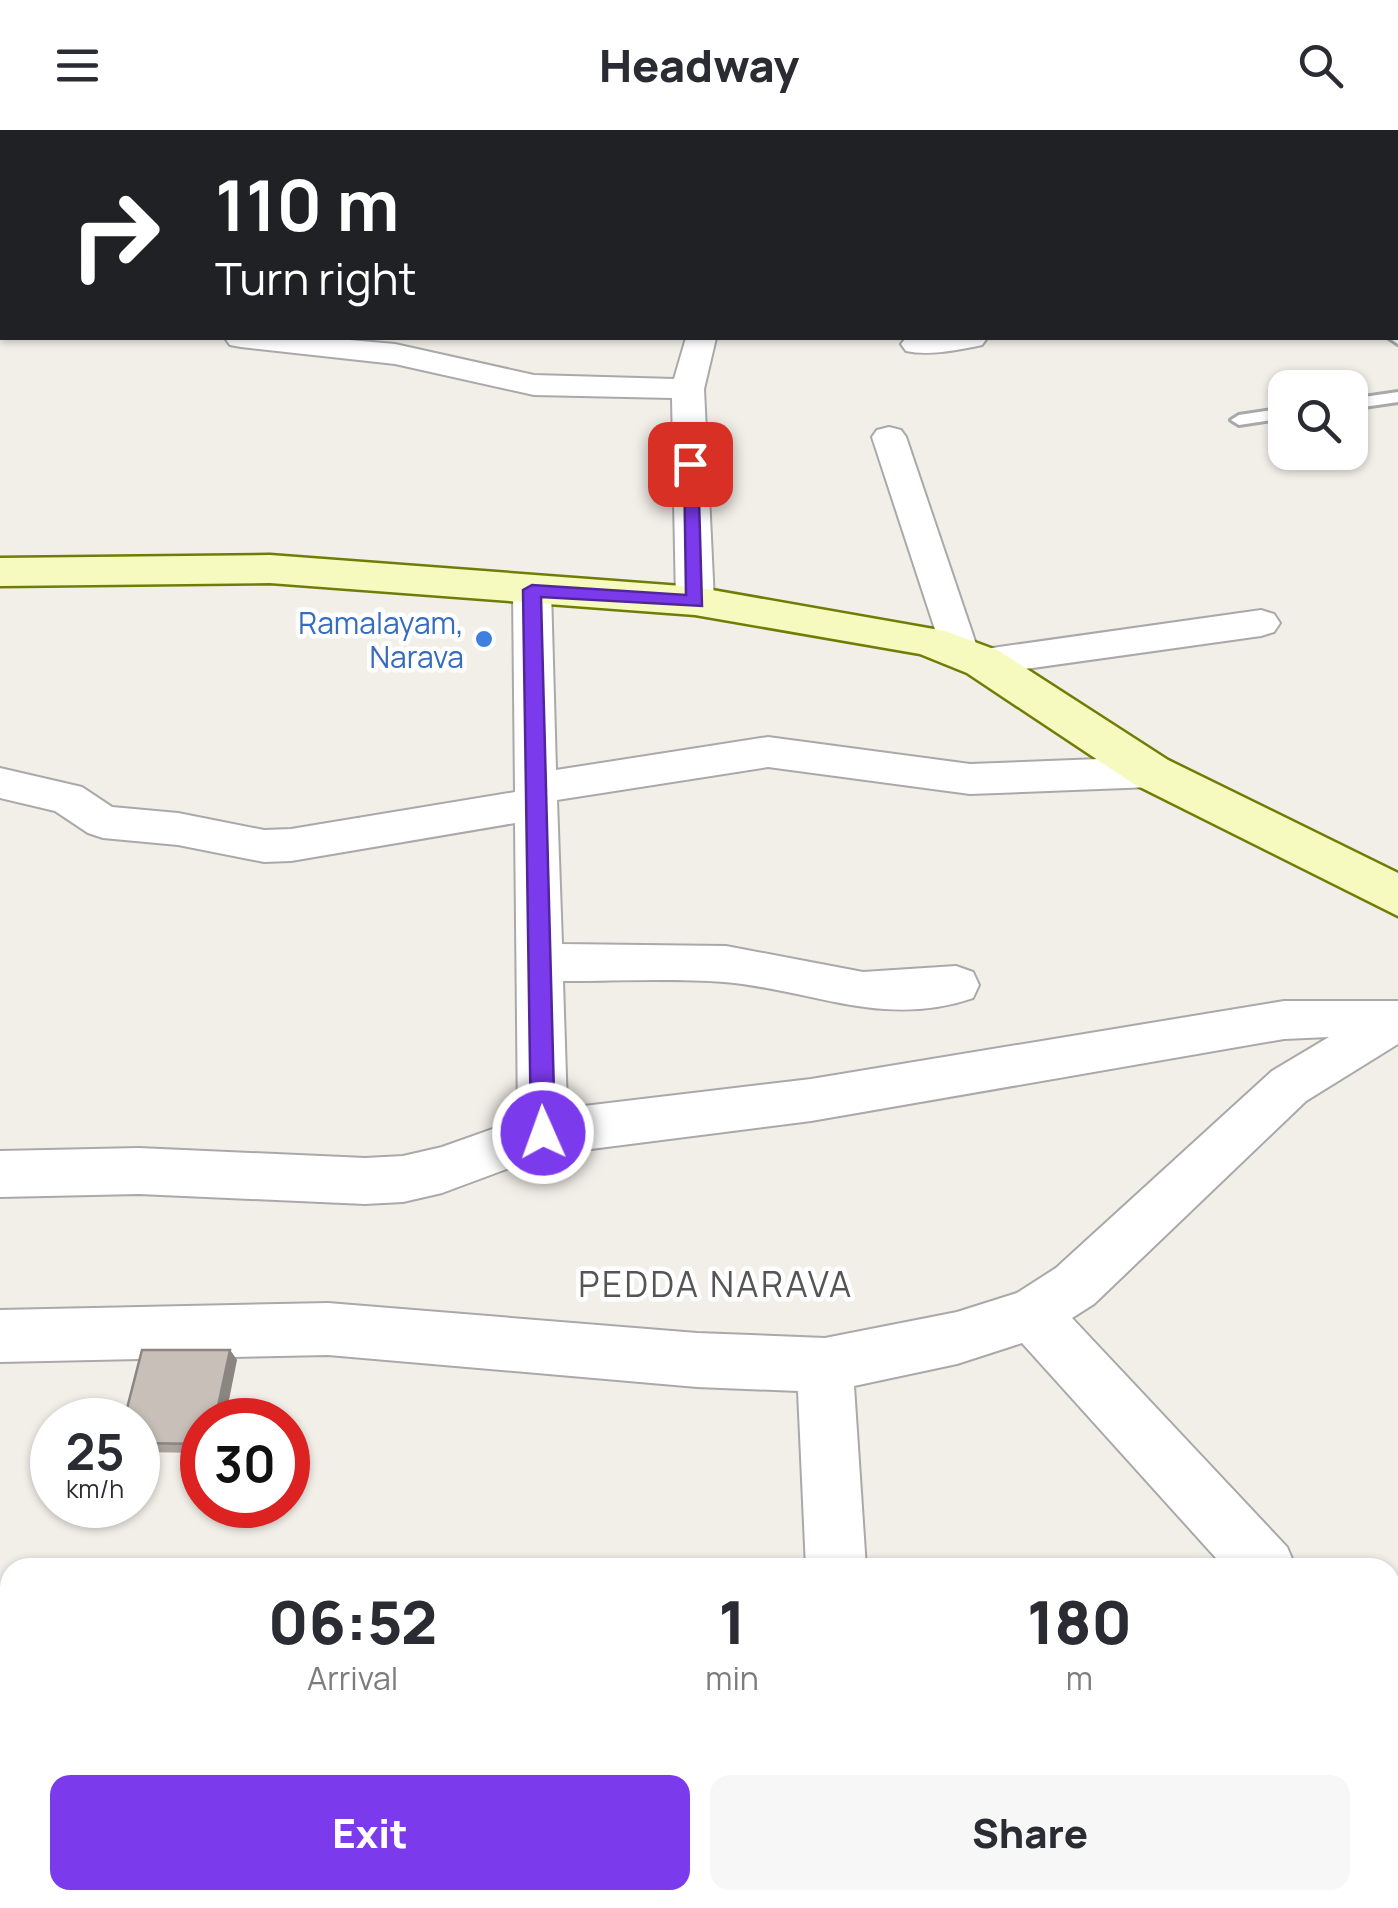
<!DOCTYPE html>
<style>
:root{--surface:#fff;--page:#f7f7f7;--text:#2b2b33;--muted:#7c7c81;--accent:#7c3aed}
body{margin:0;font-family:Manrope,sans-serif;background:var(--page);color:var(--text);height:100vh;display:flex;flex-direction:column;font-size:38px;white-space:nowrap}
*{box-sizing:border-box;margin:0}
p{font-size:32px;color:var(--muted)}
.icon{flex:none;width:55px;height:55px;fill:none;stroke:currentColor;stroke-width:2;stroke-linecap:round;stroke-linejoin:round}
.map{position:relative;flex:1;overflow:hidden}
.details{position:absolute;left:0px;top:1428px;width:1400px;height:352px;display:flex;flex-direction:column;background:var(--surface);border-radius:30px 30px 0 0;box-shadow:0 2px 8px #0004}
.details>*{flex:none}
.banner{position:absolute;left:0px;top:0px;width:1400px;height:210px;box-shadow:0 2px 8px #0004;background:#202124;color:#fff;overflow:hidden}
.tools{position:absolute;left:1268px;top:240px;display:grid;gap:20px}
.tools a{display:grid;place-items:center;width:100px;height:100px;border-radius:20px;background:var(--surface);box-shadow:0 2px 8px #0004;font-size:50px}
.speed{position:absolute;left:30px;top:1268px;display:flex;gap:20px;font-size:50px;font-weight:700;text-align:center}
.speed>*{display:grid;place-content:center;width:130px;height:130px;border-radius:50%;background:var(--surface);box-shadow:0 2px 8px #0004;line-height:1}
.speed small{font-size:25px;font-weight:400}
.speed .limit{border:15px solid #d22;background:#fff;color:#111}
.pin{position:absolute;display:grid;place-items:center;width:85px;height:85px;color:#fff;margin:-42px;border-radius:20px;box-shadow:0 5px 15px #0006}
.me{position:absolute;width:110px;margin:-55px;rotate:358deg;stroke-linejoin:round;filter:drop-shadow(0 0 8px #0008)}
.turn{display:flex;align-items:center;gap:35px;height:210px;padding:0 50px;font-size:45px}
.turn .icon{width:130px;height:130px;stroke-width:2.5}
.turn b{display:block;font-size:70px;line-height:85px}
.eta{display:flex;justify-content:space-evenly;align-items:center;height:170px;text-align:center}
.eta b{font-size:60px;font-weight:800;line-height:70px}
.action{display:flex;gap:20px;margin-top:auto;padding:20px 50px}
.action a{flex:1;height:115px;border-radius:20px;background:var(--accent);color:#fff;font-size:40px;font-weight:800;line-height:115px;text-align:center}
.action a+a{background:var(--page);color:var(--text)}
header{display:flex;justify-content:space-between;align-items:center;height:130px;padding:0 50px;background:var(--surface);font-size:45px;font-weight:800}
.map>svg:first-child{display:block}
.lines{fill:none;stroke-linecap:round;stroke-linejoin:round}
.service-casing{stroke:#a9a9a9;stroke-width:6}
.minor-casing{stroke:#a9a9a9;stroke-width:4}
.secondary-casing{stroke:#707d05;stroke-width:5}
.service{fill:#fff;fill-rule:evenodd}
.minor{fill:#fff;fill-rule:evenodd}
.secondary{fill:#f7fabf;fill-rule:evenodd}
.wall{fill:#aba49e}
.shaded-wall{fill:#8b8681}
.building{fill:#c7bfb8;stroke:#8b8681;stroke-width:2.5}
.route{fill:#7c3aed;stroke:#51269a;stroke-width:2.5}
.shop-dot{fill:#3f7fe0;stroke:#fff;stroke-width:4}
.labels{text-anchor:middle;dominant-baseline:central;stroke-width:9;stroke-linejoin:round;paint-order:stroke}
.shop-label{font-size:30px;fill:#366cbe;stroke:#fff;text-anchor:end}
.quarter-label{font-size:35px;letter-spacing:2.5px;fill:#555;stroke:#fff}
</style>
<header><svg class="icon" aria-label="menu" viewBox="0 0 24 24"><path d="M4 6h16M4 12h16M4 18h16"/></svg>Headway<svg class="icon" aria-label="search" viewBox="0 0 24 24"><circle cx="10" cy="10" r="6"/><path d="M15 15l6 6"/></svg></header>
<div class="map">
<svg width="1398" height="1778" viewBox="0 0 1398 1778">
<rect width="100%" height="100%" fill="#f2efe9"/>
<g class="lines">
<g class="service-casing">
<path id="service" d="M1398 204V214L1389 208H1398Z
M1398 262V272L1350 279V269Z
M1285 278V288L1239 295 1231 290 1239 285Z"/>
</g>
<g class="minor-casing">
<path id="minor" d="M560 0H587L588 2H562Z
M1204 0H1231L1232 2H1206Z
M0 186H2V204H0Z
M225 208H327L395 214 534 245 674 249 686 208H716L704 259 714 471 708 480 695 483 682 480 676 471 672 268 534 265 395 234 241 217 230 215Z
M906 208H987L982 215C959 220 929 226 906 221L901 214Z
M889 297 901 300 906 307 978 520 1261 480 1274 484 1280 493 1274 502 1261 506 983 545 969 541 964 533 945 530 872 307 877 300Z
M532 448 545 452 551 460 556 640 768 607 970 634 1151 627 1166 631 1172 642 1166 653 1151 657 970 664 768 637 557 670 562 814 726 816 863 842 956 836 973 842 979 855 973 868C882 899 810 859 724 852 671 848 616 851 563 851L567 978 811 949 1284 871H1398V914L1306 971 1094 1174 1072 1188 1287 1417 1296 1438H1225L1022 1213 957 1234 854 1256 866 1438H806L798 1261 697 1257 328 1225 0 1232V1180L328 1173 697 1203 825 1208 957 1182 1017 1163 1056 1138 1272 941 1329 907 1284 909 811 991 544 1025 442 1063 403 1072 365 1074 139 1064 0 1067V1021L139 1018 365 1028 403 1026 442 1017 518 990 515 693 291 731 264 732 178 715 103 708 88 703 55 681 0 668V638L82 657 112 677 178 683 264 700 291 699 515 662 513 460 519 452Z
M1390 1580 1398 1583V1655L1390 1652Z
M66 1770H135L132 1778H63Z
M835 1770H903L904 1778H836Z"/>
</g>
<g class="secondary-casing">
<path id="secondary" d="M270 425 695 457 945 501 999 521 1168 630 1398 743V786L1134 654 967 543 920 524 695 485 270 453 0 456V428Z"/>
</g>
<use href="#service" class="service"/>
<use href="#minor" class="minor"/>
<use href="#secondary" class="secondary"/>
</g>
<path class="wall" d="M230 1220 237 1230 202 1290V1323L138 1322V1290Z"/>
<path class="shaded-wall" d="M230 1220 237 1230 225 1290H215Z"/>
<path class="building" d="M142 1220H230L215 1290H202V1314L138 1313V1290H124Z"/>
<path class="route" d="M684 330 698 334 702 476 541 467 555 1003 552 1010 543 1013 535 1010 531 1003 523 460 532 455 686 465Z"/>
<circle class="shop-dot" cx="484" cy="509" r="10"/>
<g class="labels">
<g class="shop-label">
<text x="464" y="492">Ramalayam,<tspan x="464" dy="34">Narava</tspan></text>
</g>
<g class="quarter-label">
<text x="716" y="1154">PEDDA NARAVA</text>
</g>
</g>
</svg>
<div class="tools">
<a><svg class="icon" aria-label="search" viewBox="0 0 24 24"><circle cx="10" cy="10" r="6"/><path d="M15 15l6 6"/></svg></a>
</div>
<div class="speed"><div>25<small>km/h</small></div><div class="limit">30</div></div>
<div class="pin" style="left:690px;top:334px;background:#d93025"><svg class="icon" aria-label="arrive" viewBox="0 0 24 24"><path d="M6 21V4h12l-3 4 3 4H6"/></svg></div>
<svg class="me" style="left:543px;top:1003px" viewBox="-20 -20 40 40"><circle r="17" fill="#7c3aed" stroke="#fff" stroke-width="3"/><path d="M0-11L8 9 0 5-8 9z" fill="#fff"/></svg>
<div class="banner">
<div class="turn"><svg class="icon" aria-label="right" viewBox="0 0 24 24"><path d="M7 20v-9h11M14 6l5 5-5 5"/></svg><div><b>110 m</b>Turn right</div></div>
</div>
<section class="details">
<div class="eta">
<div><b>06:52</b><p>Arrival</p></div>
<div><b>1</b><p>min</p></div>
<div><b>180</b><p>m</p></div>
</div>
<div class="action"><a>Exit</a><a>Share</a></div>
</section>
</div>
